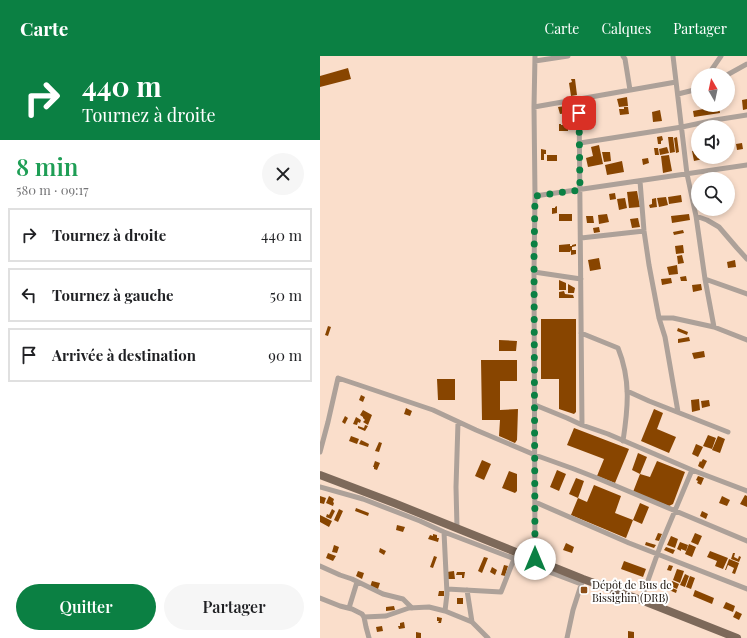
<!DOCTYPE html>
<html lang="fr">
<meta charset="utf-8">
<style>
:root{--surface:#fff;--page:#f6f6f6;--text:#202124;--muted:#757577;--line:#e0e0e0;--accent:#0b8043}
body{margin:0;font-family:"Playfair Display",serif;background:var(--page);color:var(--text);height:100vh;display:flex;flex-direction:column;font-size:15px;white-space:nowrap}
*{box-sizing:border-box;margin:0}
p{font-size:13px;color:var(--muted)}
.icon{flex:none;width:22px;height:22px;fill:none;stroke:currentColor;stroke-width:2;stroke-linecap:round;stroke-linejoin:round}
.map{position:relative;flex:1;overflow:hidden}
.sheet{display:flex;flex-direction:column;background:var(--surface);width:320px}
.sheet>*{flex:none}
.guide{background:#0b8043;color:#fff;overflow:hidden}
.needle{width:26px;rotate:351deg}
.controls{position:absolute;left:371px;top:12px;display:grid;gap:8px}
.controls a{display:grid;place-items:center;width:44px;height:44px;border-radius:50%;background:var(--surface);box-shadow:0 2px 6px #0003;font-size:20px}
.pin{position:absolute;display:grid;place-items:center;width:34px;height:34px;color:#fff;margin:-17px;border-radius:8px;box-shadow:0 2px 6px #0006}
.me{position:absolute;width:44px;margin:-22px;rotate:0deg;stroke-linejoin:round;filter:drop-shadow(0 0 3px #0008)}
.turn{display:flex;align-items:center;gap:14px;height:84px;padding:0 16px;font-size:18px}
.turn .icon{width:52px;height:52px;stroke-width:2.5}
.turn b{display:block;font-size:28px;line-height:34px}
.round{display:grid;place-items:center;flex:none;width:42px;height:42px;border-radius:21px;background:var(--page)}
.summary{display:flex;align-items:center;justify-content:space-between;height:68px;padding:0 16px}
h1{font-size:24px;font-weight:600;line-height:30px;color:#1e9e55}
.button{display:flex;gap:8px;margin-top:auto;padding:8px 16px}
.button a{flex:1;height:46px;border-radius:24px;background:var(--accent);color:#fff;font-size:16px;font-weight:600;line-height:46px;text-align:center}
.button a+a{background:var(--page);color:var(--text)}
ul{padding:0;list-style:none}
li{display:flex;align-items:center;gap:12px;height:54px;margin:0 8px 6px;padding:0 8px;border:2px solid var(--line);border-radius:0px}
li div{flex:1}
li b{display:block;font-size:15px}
li em{font-style:normal}
header{display:flex;align-items:center;gap:24px;box-sizing:border-box;height:56px;padding:0 20px;background:var(--accent);color:#fff}
header strong{font-size:19px}
nav{display:flex;gap:22px;margin-inline-start:auto;font-size:14px}
main{display:flex;flex:1;min-height:0}
.map>svg:first-child{display:block}
.building{fill:#884500}
.lines{fill:none;stroke-linecap:round;stroke-linejoin:round}
.minor{stroke:#ada199;stroke-width:5}
.primary{stroke:#7d695a;stroke-width:8}
.route{stroke:#0b8043;stroke-width:7;stroke-dasharray:0 12.6}
.poi-dot{fill:#8d4e16;stroke:#fff;stroke-width:1.5}
.labels{text-anchor:middle;dominant-baseline:central;stroke-width:4;stroke-linejoin:round;paint-order:stroke}
.poi-label{font-size:11px;fill:#191009;stroke:#fff;text-anchor:start}
</style>
<header>
<strong>Carte</strong>
<nav><a>Carte</a><a>Calques</a><a>Partager</a></nav>
</header>
<main>
<section class="sheet">
<div class="guide">
<div class="turn"><svg class="icon" aria-label="right" viewBox="0 0 24 24"><path d="M7 20v-9h11M14 6l5 5-5 5"/></svg><div><b>440 m</b>Tournez à droite</div></div>
</div>
<div class="summary"><div><h1>8 min</h1><p>580 m · 09:17</p></div><a class="round"><svg class="icon" aria-label="close" viewBox="0 0 24 24"><path d="M6 6l12 12M18 6L6 18"/></svg></a></div>
<ul>
<li><svg class="icon" aria-label="right" viewBox="0 0 24 24"><path d="M7 20v-9h11M14 6l5 5-5 5"/></svg><div><b>Tournez à droite</b></div><em>440 m</em></li>
<li><svg class="icon" aria-label="left" viewBox="0 0 24 24"><path d="M17 20v-9H6M10 6l-5 5 5 5"/></svg><div><b>Tournez à gauche</b></div><em>50 m</em></li>
<li><svg class="icon" aria-label="arrive" viewBox="0 0 24 24"><path d="M6 21V4h12l-3 4 3 4H6"/></svg><div><b>Arrivée à destination</b></div><em>90 m</em></li>
</ul>
<div class="button"><a>Quitter</a><a>Partager</a></div>
</section>
<div class="map">
<svg width="427" height="582" viewBox="0 0 427 582">
<rect width="100%" height="100%" fill="#fadecb"/>
<path class="building" d="M28 12 31 23 0 31V20Z
M251 23H255L257 39 251 40 249 27 252 26Z
M307 41 308 50 299 51 297 43Z
M427 43V53L423 54 422 44Z
M246 50 248 57 240 58 238 51Z
M399 50 400 57 374 61 373 55Z
M304 51H308L309 58 300 59 299 53H304Z
M340 54 342 65 333 66 332 56Z
M239 68H241V69H248V75H239Z
M342 80 343 84 341 85V88H338L337 81Z
M348 81H353L355 96 350 97Z
M357 81 359 96 356 97 354 82Z
M422 87 423 93 417 94 416 88Z
M279 89 283 108 268 111 266 102 273 100 271 91Z
M347 91 349 97 340 99 339 93Z
M334 92H338L339 99H335Z
M221 93 226 94V98H224V104H221Z
M378 94V101H383V103L374 105 372 95Z
M282 96H290L291 105 284 106Z
M227 99H237V105H227Z
M349 99 352 115 343 117 341 100Z
M328 102 329 107 323 109 322 103Z
M302 105 304 116 287 119 285 109Z
M317 135 320 151 309 152 307 136Z
M295 137 296 143 290 144 289 138Z
M361 139 362 146 349 148 348 141Z
M346 141 348 149 339 151 337 142Z
M305 142 307 152 299 154 297 143Z
M336 142 337 151 330 152 329 149 332 148V143Z
M237 150V157L232 158V152H235V151Z
M239 158H252V165H239Z
M287 158 289 166 279 168 278 159Z
M369 158 370 164 352 167 351 160Z
M266 160H273L274 167H267Z
M318 162 320 171 312 172 310 163Z
M279 171 280 176 274 177 273 172Z
M363 174 364 177 354 179 353 176Z
M250 188V190H252V189L256 188V190L252 191V194H256V198L251 199V194L250 196H239V189Z
M363 189 364 197 356 198 355 190Z
M362 199 364 207 358 208 357 200Z
M279 202 281 213 270 215 268 204Z
M415 204 416 211 408 212 407 206Z
M357 209 358 218 349 219 347 211Z
M366 220 367 225H361L360 221Z
M351 222 352 227 342 229 341 223Z
M239 224 246 227V234H239Z
M248 228 255 232 254 237H248Z
M381 228 382 234 373 236 372 229Z
M244 235 245 238 253 239 254 242H239V236Z
M221 263H256V356L254 358 239 353V323H221Z
M8 270 11 271 8 280 5 279Z
M358 272 368 276 367 279 357 275Z
M369 281 370 285 358 287V283Z
M179 284 197 285 196 295H179Z
M384 295 385 301 374 303 372 297Z
M161 304H197V325H180V354L198 353 197 384 195 387 179 380 180 364H162Z
M117 323H135V344H118Z
M41 339 45 341 43 346 39 344Z
M379 343 380 354 372 356 371 344Z
M389 344 390 350 382 352 381 345Z
M86 352 92 355 90 360 84 358Z
M334 353 343 357 337 373 356 381 349 397 321 385Z
M43 354 52 359 48 369 43 366 45 364 43 362V361L40 359Z
M25 360 28 362 25 368 22 366Z
M36 361 41 364 40 367 38 366 37 369 33 368Z
M45 369 48 370 45 375 38 372V370L44 372Z
M254 372 309 393 295 427 277 420 284 403 247 389Z
M388 379 396 382 392 393 383 390Z
M31 380 39 383 37 388 29 385Z
M398 380 405 383 400 397 392 394Z
M41 384 49 388 48 391 39 388Z
M59 386 62 387 59 396 55 395Z
M376 388 383 391 378 401 372 398Z
M318 397 327 401 320 418 312 414Z
M383 403 387 405 383 413 378 410 380 405 381 406Z
M162 404 171 408 164 424 155 420Z
M55 405 60 407 57 414 54 413V411H53Z
M337 405 365 416 353 448 349 450 313 436 320 418 330 421Z
M237 414 246 418 239 435 230 431Z
M189 415 197 418V435L195 437 182 432Z
M378 420 384 422 381 429 377 427 378 425 376 424Z
M256 422 264 425 258 442 267 446 274 429 301 440 295 457 313 464 306 482 251 459 258 442 249 438Z
M425 439 427 440V451L420 448Z
M0 440 6 442 4 448 0 447Z
M9 440 14 443 13 446 14 447 13 450 6 447Z
M402 440 410 444 407 450 399 447Z
M320 447 329 451 322 468 313 464Z
M36 452 49 457 48 460 35 455Z
M12 453 15 455 11 463 6 461 7 458 9 459Z
M19 453 23 455 18 466 14 464Z
M382 455 388 458 386 463 380 460Z
M0 459 12 465 9 471 0 466Z
M77 469 85 471 83 476 76 474Z
M338 477 342 478 339 485 335 484Z
M375 477 382 480 378 489 371 486Z
M113 478 117 479V482H119L118 486 108 483 110 479 113 480Z
M351 480 358 483 355 492 347 489Z
M326 486 336 489 334 492 325 489Z
M360 486 368 489 366 495 361 493V495L357 493Z
M246 487 254 491 252 497 243 494Z
M369 488 376 491 372 501 365 498Z
M14 489 19 491 17 497 12 496Z
M346 491 355 494 353 498 344 494Z
M60 492 66 495 64 499 59 496Z
M390 495 408 502 403 513 395 510 397 505 387 501Z
M8 497 16 500 13 505 6 502Z
M413 497H415L414 501 418 503 419 500 421 501 419 506 411 503Z
M114 500 117 501 113 512 110 511Z
M164 501 168 502 162 517 158 515Z
M409 503 419 507 415 518 412 517 414 512 408 509 406 514H405Z
M304 505 326 513 323 521 301 513Z
M184 509 188 510 185 520 181 519Z
M349 509 353 510 351 515 347 514Z
M172 511 177 514 175 519 170 516Z
M357 513 364 515 360 527 353 524Z
M38 515 44 517 42 523 36 520Z
M134 515 135 523H128L127 516Z
M137 516H145L144 522H142V519H136Z
M365 518 369 520 365 531 360 529Z
M370 520 375 522 371 533 366 531Z
M52 525 60 527 58 533 50 531Z
M352 525 359 528 357 533 350 530Z
M350 531 357 534 356 537 349 534Z
M375 534 394 542 392 548 373 540Z
M119 535H124V540H118Z
M137 542H143V548H137Z
M406 546 415 550 413 556 403 552Z
M74 550 75 554 66 555V551Z
M416 555 422 558 419 564 413 561Z
M117 561 122 562 121 567H118L119 565H117Z
M84 566 85 572 79 573 78 570H80V567Z
M62 570 63 575 57 576 56 571Z
M308 575 314 576V582H308Z
M96 576 101 577V582H96Z"/>
<g class="lines">
<path class="minor" d="M303 0 305 3 310 34
M353 0 367 118 376 160 385 223 394 271
M215 5 248 0
M388 19 401 0
M407 19 427 8
M358 38 378 33
M259 43 262 369
M214 51 356 26
M260 87 362 71 395 64 427 59
M320 125 324 175 329 209 339 262 345 281 358 356
M215 140 427 109
M376 160 387 164 399 171 417 192 427 203
M261 182 324 175
M214 216 261 223
M385 223 427 238
M339 262H353L394 271 427 284
M261 277 298 292C311 324 308 352 303 385
M307 335 329 345 408 376
M215 349 247 362 262 369 288 378 372 414 427 435
M0 396 8 366 18 322 39 329 113 354 156 374 215 399 254 413 277 422 427 485
M0 431 43 443 100 465 124 476 261 528
M215 446 309 487 427 533
M137 472 136 431 138 366
M124 476 127 538 125 555
M215 503 214 216 215 140 214 51 215 0
M0 510 20 519 32 523 63 538 83 543 92 552
M127 533 181 536 194 503
M147 534 152 566
M0 542 20 550 32 553 42 558 44 561 46 571 49 582
M321 544 341 488 372 414
M29 552 37 526
M44 561 66 560 89 552 109 551 125 555 152 566 168 582
M247 582 253 554 262 526"/>
<path class="primary" d="M0 419 74 447 263 523 321 544 417 582"/>
</g>
<g class="lines">
<path class="route" d="M215 503 214 202 215 140 260 134 259 57"/>
</g>
<rect class="poi-dot" x="260" y="530" width="8" height="8" rx="2"/>
<g class="labels">
<g class="poi-label">
<text x="272" y="528">Dépôt de Bus de<tspan x="272" dy="13">Bissighin (DRB)</tspan></text>
</g>
</g>
</svg>
<div class="controls">
<a><svg class="needle" viewBox="-14 -14 28 28"><path d="M0-13l5 13h-10z" fill="#e53935"/><path d="M0 13l5-13h-10z" fill="#757577"/></svg></a>
<a><svg class="icon" aria-label="sound" viewBox="0 0 24 24"><path d="M4 9h4l5-4v14l-5-4H4zM17 9q2 3 0 6"/></svg></a>
<a><svg class="icon" aria-label="search" viewBox="0 0 24 24"><circle cx="10" cy="10" r="6"/><path d="M15 15l6 6"/></svg></a>
</div>
<div class="pin" style="left:259px;top:57px;background:#d93025"><svg class="icon" aria-label="arrive" viewBox="0 0 24 24"><path d="M6 21V4h12l-3 4 3 4H6"/></svg></div>
<svg class="me" style="left:215px;top:503px" viewBox="-20 -20 40 40"><circle r="19" fill="#fff"/><path d="M0-13L10 11 0 6-10 11z" fill="#0b8043"/></svg>
</div>
</main>
